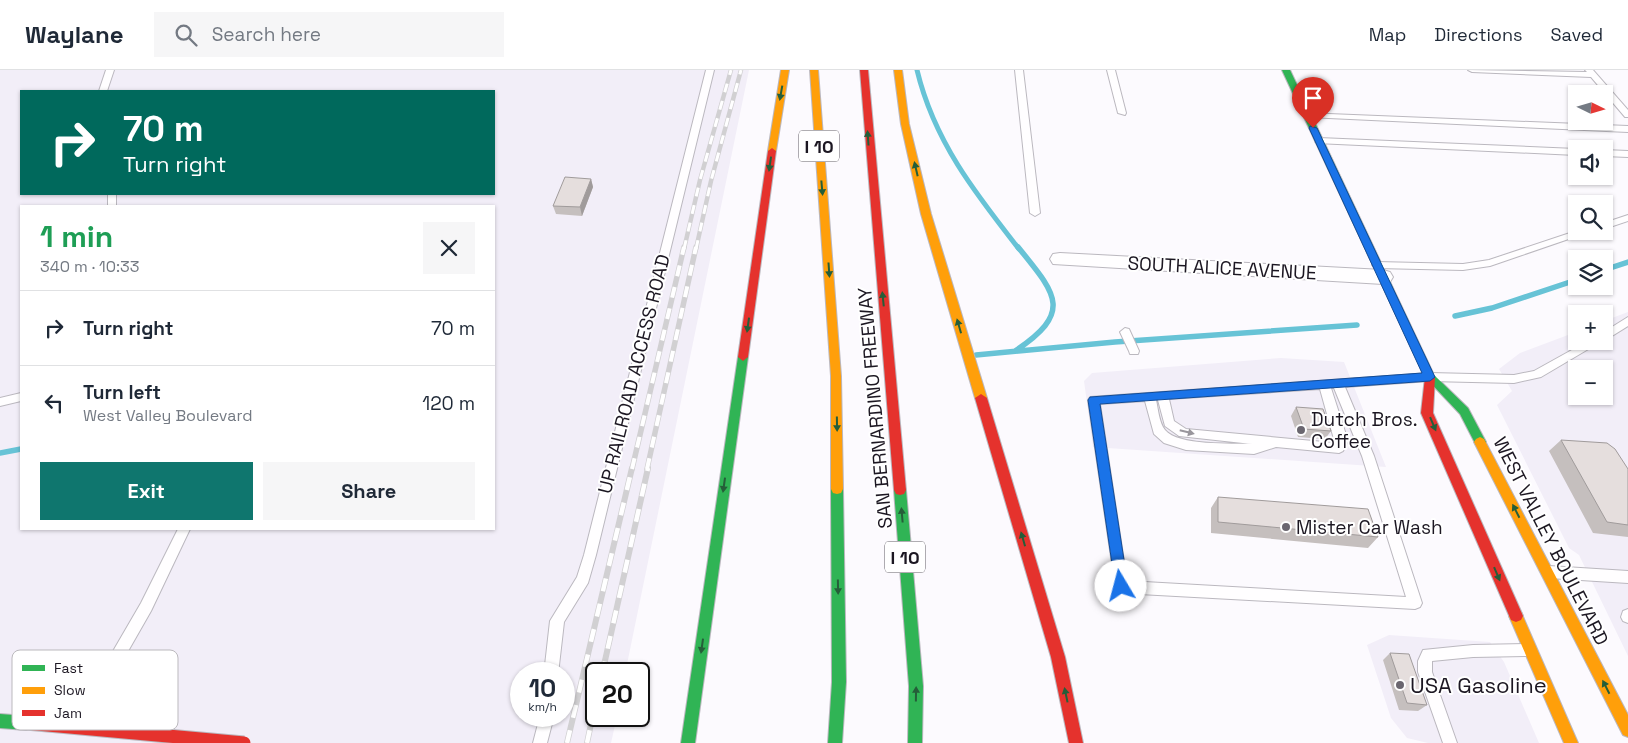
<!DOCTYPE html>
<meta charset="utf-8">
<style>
:root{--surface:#fff;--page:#f6f6f7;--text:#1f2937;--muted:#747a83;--line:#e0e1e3;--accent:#0f766e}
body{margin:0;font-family:"Space Grotesk",sans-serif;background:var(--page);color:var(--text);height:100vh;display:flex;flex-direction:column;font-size:19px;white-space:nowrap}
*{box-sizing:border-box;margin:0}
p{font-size:16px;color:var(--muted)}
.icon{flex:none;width:28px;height:28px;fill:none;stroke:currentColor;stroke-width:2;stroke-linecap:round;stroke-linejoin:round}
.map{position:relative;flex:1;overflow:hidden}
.panel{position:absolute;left:20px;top:135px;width:475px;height:325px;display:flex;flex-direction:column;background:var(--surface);border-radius:0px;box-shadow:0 1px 4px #0004}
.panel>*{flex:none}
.hud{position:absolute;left:20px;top:20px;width:475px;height:105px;border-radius:0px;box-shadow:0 1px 4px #0004;background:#00695c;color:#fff;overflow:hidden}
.needle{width:32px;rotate:95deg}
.fabs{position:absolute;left:1568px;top:15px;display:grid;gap:10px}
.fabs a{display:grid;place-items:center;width:45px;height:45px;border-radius:0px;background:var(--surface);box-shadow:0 1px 4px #0004;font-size:25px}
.speed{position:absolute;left:510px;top:592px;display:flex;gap:10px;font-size:25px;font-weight:700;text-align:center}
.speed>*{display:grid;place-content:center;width:65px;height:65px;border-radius:50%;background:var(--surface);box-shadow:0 1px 4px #0004;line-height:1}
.speed small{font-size:12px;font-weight:400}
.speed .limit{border:2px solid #111;border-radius:8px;background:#fff;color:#111}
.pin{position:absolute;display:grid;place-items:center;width:42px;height:42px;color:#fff;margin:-51px -21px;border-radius:50% 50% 50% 0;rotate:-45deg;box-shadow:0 0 5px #0007}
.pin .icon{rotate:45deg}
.me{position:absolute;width:55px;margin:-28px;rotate:352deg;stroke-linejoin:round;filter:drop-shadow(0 0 4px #0008)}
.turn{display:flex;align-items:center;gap:18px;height:105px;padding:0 20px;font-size:22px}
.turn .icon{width:65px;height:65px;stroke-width:2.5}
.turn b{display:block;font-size:35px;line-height:42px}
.round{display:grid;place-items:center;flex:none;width:52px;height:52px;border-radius:0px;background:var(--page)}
.head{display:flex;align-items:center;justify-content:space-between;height:85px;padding:0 20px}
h1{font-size:30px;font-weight:700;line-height:38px;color:#1e9e55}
.primary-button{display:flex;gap:10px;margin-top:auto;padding:10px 20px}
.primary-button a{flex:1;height:58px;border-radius:0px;background:var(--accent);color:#fff;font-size:20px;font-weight:700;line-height:58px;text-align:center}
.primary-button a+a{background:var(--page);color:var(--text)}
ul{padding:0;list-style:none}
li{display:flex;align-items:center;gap:15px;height:75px;padding:0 20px;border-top:1px solid var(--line)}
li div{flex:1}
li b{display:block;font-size:19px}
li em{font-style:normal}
header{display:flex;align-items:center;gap:30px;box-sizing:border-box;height:70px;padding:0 25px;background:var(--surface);border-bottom:1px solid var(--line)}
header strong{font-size:24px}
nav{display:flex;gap:28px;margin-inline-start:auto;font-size:18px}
.search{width:350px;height:45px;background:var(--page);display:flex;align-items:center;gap:12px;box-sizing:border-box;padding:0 18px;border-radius:0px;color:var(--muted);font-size:19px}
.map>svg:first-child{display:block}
.built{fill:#f2eef8;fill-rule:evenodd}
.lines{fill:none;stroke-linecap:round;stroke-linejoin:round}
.stream-far1{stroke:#67c3d6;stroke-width:5}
.stream{stroke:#67c3d6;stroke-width:5.5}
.lane-casing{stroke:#bbb8bf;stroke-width:2}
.street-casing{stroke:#bbb8bf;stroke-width:2}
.fast-casing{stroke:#bbb8bf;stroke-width:2}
.slow-casing{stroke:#bbb8bf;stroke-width:2}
.jam-casing{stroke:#bbb8bf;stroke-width:2}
.lane{fill:#fffeff;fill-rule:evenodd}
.street{fill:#fffeff;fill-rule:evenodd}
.fast{fill:#30b455;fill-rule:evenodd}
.slow{fill:#ff9f0a;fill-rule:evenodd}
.jam{fill:#e5322d;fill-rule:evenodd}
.rail-far2-casing{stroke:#d1d0d2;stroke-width:4.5}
.rail-far1-casing{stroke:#d1d0d2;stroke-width:5.5}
.rail-casing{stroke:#d1d0d2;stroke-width:6}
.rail-far2{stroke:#fff;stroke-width:3;stroke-dasharray:9;stroke-linecap:butt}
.rail-far1{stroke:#fff;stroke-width:4;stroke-dasharray:11;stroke-linecap:butt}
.rail{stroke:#fff;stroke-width:4.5;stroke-dasharray:13;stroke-linecap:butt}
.jam-bridge-casing{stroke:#bbb8bf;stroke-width:15;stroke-linecap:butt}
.jam-bridge{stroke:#e5322d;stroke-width:13}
.wall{fill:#c5bfbe}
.shaded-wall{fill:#a09b9b}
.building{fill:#e5dedd;stroke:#a09b9b}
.oneway{fill:#255e39}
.oneway2{fill:#99969c}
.route{fill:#1a73e8;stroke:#114b97}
.poi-dot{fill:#6a666f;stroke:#fff;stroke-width:2}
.labels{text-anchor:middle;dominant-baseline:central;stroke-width:4;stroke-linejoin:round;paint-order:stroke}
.shield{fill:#fff;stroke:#605d64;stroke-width:1}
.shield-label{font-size:18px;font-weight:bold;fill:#1c1722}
.street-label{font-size:19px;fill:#1c1722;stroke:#fff}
.poi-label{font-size:19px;fill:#1c1722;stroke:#fff;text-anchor:start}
.near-poi-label{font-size:22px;fill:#1c1722;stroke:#fff;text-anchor:start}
.key{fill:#fff;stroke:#bbb9bd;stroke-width:1}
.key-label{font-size:14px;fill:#1c1722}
</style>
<header>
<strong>Waylane</strong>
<div class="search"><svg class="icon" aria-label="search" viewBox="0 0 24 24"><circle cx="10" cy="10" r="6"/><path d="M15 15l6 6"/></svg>Search here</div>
<nav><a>Map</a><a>Directions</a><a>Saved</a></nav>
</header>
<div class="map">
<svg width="1628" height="673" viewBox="0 0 1628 673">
<rect width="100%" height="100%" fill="#fcfafe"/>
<path class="built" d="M0 0H749L625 604H596V646H617L611 673H0ZM21 21H494V124H21ZM21 136H494V459H21ZM521 604H564V646H521Z
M1628 242V586L1579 485 1569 478 1497 335 1512 321 1499 299 1520 283 1576 262V271H1604V251ZM1576 299H1604V326H1576Z
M1281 288 1344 292 1386 397 1093 377 1084 311 1092 303Z
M1389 565 1490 572 1504 592 1539 673H1428L1407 668 1391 648 1367 575Z"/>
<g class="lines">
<path class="stream-far1" d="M917 0C934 71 975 123 1019 179"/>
<path class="stream" d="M1604 200 1628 192
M1455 246 1492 238 1576 210
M1015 281C1074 242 1056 224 1018 177
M976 285 1115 272 1357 255
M0 383 21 379"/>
<g class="lane-casing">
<path id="lane" d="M106 0H114L107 21H99Z
M706 0H714L596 485 588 513 564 552 558 604H544L550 551 577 507 584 485Z
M1015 0H1023L1040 143 1035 146 1030 143Z
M1107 0H1115L1126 43 1125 45 1118 43Z
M1468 0 1587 2 1585 0H1593L1628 40V47H1625L1591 7 1472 2Z
M1304 43 1628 56V62L1307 47H1304Z
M1319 68 1576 79V85L1316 73 1315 71Z
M1604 80 1628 81V87L1604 86Z
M108 124H116V136H108Z
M1628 145V151L1604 159V153Z
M1576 161H1592L1490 196 1463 200 1377 198 1372 195 1377 192 1463 194 1489 190Z
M1628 247V256L1604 271V262Z
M1125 258 1129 259 1139 281 1138 284H1130L1129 281 1120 262Z
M1588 271H1602L1541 307 1514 313 1430 311 1345 317 1374 386 1422 533 1420 537 1415 539 1121 523 1116 521 1088 330 1090 327 1430 303 1514 305 1534 301ZM1331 318H1334L1362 386 1406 527 1127 511 1100 334 1145 331 1154 364 1164 373 1186 380 1254 384 1276 377 1339 383 1343 381 1348 371ZM1320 319 1335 373 1186 359 1174 351 1169 329ZM1156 330H1158L1165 356 1179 366 1252 374C1232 373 1178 376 1165 360 1159 353 1158 338 1156 330Z
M21 323V331L0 336V328Z
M178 459H190L151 541 83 660 78 662 73 660 71 655 73 650 141 533Z
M1549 496 1628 501V513L1549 508 1544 506 1543 502 1544 498Z
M1628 539V553L1623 551 1621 547 1623 541Z
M1528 574 1533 575 1535 580 1533 585 1528 586 1473 587 1432 591V602L1457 673H1443L1418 602V591L1423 580 1473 575Z
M540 646H554L547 673H533Z"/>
</g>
<g class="street-casing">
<path id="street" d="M1060 183 1383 200 1390 202 1393 207 1390 212 1383 214 1053 194 1050 189 1053 184Z"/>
</g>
<g class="fast-casing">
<path id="fast" d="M1282 0H1290L1434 305 1468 338 1486 372 1484 375H1476L1460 344 1425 307Z
M743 283 748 287 695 673H681L738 287Z
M837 414 841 415 843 419 846 612 842 673H828L832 612 831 419 833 415Z
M900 415 904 416 906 420 923 616 922 673H908L909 616 894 420 896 416Z
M0 644 26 646 31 648 33 653 31 658 26 660 0 658Z"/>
</g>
<g class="slow-casing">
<path id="slow" d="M781 0H789L776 81 772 84 768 81Z
M810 0H818L841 306 843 419 841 423 837 424 833 423 831 419V306Z
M894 0H902L909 54 931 144 987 328 981 332 975 328 921 144 901 54Z
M1480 367 1484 369 1628 645V667L1623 665 1474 372 1476 369Z
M1516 540 1521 542 1578 673H1564L1509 546 1511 542Z"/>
</g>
<g class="jam-casing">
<path id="jam" d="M860 0H868L906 420 904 424 900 425 896 424 894 420Z
M772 78 776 81 748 287 743 291 738 287 768 81Z
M1430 303 1435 307 1433 343 1523 546 1521 550 1516 552 1511 550 1421 343 1425 307Z
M981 324 987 328 1065 587 1083 673H1069L1051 587 975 328Z"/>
</g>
<use href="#lane" class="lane"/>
<use href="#street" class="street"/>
<use href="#fast" class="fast"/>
<use href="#slow" class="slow"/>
<use href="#jam" class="jam"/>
<g class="rail-far2-casing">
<path id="rail-far2" d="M684 179 700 110 731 0
M696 179 711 111 741 0"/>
</g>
<g class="rail-far1-casing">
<path id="rail-far1" d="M632 399 684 177
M647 399 696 177"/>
</g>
<g class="rail-casing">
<path id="rail" d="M602 604 648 398
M567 673 632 398
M587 673 596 630"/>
</g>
<use href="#rail-far2" class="rail-far2"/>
<use href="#rail-far1" class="rail-far1"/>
<use href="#rail" class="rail"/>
<g class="jam-bridge-casing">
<path id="jam-bridge" d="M26 653 244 673"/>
</g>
<use href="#jam-bridge" class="jam-bridge"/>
</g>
<path class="wall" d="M591 109 593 117 582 146 556 144 553 136Z
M1296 337 1331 361 1325 369 1298 367 1291 346Z
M1561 370 1628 399V467L1593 463 1549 381Z
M1218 427 1378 467 1368 478 1211 463V438Z
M1390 583 1427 635 1418 641 1399 640 1383 590Z"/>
<path class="shaded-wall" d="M591 109 593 117 582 146 580 137Z"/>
<path class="building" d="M565 107 591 109 580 137 553 136Z
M1296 337 1323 339 1331 361 1304 359Z
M1561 370 1607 373 1615 379 1628 399V455L1607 452Z
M1218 427 1368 439 1378 467 1218 452Z
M1390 583 1409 584 1427 635 1407 633Z"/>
<defs><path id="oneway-solid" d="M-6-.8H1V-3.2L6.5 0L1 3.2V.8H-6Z" transform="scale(1.25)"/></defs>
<g class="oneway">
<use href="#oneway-solid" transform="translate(781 23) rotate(100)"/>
<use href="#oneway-solid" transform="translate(868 68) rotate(-94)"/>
<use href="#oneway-solid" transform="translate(770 94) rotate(98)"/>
<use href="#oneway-solid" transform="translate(916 99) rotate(-103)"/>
<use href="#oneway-solid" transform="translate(822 118) rotate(85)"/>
<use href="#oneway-solid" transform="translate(829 200) rotate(86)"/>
<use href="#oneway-solid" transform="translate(883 229) rotate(-96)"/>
<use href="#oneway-solid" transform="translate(748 255) rotate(98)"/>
<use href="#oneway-solid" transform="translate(959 256) rotate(-106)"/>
<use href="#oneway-solid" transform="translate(837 354) rotate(89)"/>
<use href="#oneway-solid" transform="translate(1433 354) rotate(67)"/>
<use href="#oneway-solid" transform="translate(724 415) rotate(98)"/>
<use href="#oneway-solid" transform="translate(1516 441) rotate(-117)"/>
<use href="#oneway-solid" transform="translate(902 445) rotate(-95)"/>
<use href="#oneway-solid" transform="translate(1023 469) rotate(-106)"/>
<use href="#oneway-solid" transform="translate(1497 504) rotate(67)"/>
<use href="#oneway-solid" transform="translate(838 517) rotate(89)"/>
<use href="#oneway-solid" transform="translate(702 576) rotate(98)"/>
<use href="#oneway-solid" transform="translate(1606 617) rotate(-117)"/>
<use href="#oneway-solid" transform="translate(916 624) rotate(-89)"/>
<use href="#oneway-solid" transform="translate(1066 625) rotate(-102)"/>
</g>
<use class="oneway2" href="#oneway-solid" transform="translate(1187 362) rotate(14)"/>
<path class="route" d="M1310 56 1317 58 1435 307 1430 311 1100 334 1128 516 1126 521 1121 522 1116 521 1088 330 1090 327 1422 303 1309 58Z"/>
<g class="poi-dot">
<circle cx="1301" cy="360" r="5"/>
<circle cx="1286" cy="457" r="5"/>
<circle cx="1400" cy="615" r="5"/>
</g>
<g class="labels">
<g class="shield">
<rect x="799" y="60.5" width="40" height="31" rx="4"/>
<rect x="885" y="471.5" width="40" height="31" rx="4"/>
</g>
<g class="shield-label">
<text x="819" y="76">I 10</text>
<text x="905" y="487">I 10</text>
</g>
<g class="street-label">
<text transform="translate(1222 198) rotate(3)">SOUTH ALICE AVENUE</text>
<text transform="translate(634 304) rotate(-76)">UP RAILROAD ACCESS ROAD</text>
<text transform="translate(875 338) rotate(-95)">SAN BERNARDINO FREEWAY</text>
<text transform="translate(1551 471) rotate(63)">WEST VALLEY BOULEVARD</text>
</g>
<g class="poi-label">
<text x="1311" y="349">Dutch Bros.<tspan x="1311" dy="22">Coffee</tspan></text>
<text x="1296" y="457">Mister Car Wash</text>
</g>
<g class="near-poi-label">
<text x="1410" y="615">USA Gasoline</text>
</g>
</g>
<rect x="12" y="580" width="166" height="80" rx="8" class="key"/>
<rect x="22" y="595" width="23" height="6" fill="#30b455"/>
<rect x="22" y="617" width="23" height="7" fill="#ff9f0a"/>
<rect x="22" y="640" width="23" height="6" fill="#e5322d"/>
<g class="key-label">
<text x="54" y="603">Fast</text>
<text x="54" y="625">Slow</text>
<text x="54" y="648">Jam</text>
</g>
</svg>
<div class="fabs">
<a><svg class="needle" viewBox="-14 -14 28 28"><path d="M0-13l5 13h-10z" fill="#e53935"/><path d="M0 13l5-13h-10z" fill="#747a83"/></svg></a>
<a><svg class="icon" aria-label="sound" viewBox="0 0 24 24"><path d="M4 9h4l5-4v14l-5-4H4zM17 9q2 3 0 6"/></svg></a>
<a><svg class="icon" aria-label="search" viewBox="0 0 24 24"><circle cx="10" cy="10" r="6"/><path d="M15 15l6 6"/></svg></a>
<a><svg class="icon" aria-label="layers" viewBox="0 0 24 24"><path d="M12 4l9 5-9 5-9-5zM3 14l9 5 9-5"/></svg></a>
<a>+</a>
<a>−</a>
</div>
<div class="speed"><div>10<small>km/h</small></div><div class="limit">20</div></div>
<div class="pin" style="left:1313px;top:58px;background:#d93025"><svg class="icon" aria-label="arrive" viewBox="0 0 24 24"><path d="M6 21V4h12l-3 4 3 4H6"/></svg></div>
<svg class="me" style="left:1121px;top:516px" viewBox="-20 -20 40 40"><circle r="19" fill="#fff"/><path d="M0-13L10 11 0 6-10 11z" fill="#1a73e8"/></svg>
<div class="hud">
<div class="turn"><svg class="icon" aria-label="right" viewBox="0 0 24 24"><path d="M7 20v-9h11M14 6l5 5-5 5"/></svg><div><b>70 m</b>Turn right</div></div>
</div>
<section class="panel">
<div class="head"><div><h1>1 min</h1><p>340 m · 10:33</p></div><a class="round"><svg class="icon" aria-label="close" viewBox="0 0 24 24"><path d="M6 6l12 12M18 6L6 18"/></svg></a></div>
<ul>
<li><svg class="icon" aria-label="right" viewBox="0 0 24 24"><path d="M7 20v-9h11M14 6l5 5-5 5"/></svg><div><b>Turn right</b></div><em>70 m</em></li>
<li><svg class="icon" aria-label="left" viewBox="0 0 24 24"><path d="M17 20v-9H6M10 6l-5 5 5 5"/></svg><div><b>Turn left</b><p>West Valley Boulevard</p></div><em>120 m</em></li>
</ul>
<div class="primary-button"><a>Exit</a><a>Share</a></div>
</section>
</div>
